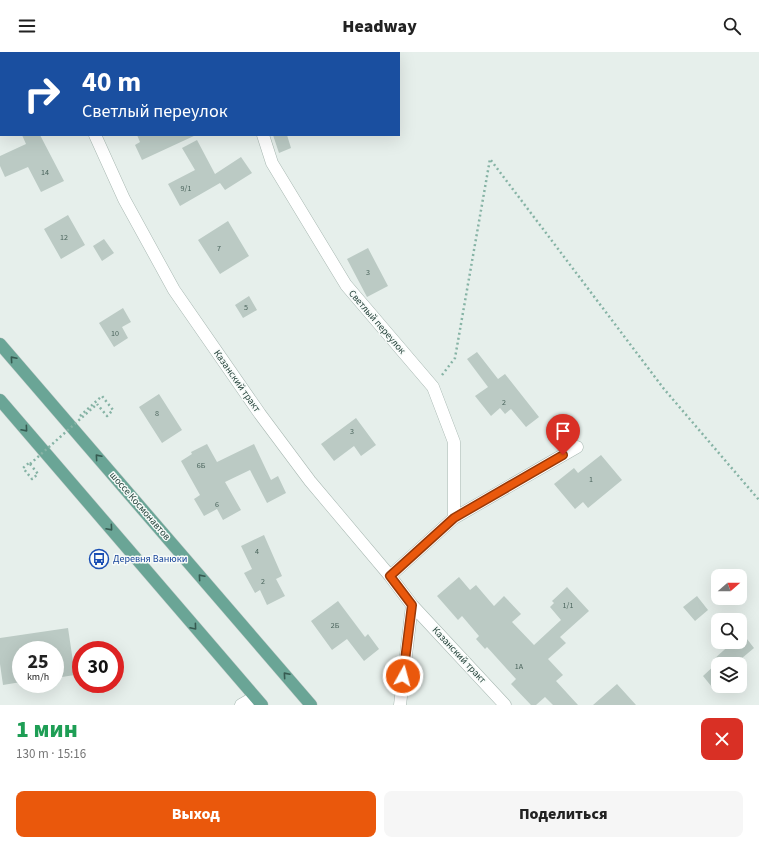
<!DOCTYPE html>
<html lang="ru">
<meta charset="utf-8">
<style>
:root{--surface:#fff;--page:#f6f6f6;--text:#222;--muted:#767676;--accent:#ea580c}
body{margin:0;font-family:"Source Sans 3",sans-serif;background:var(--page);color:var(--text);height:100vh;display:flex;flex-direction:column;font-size:15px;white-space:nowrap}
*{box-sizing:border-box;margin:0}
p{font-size:13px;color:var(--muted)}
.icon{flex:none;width:22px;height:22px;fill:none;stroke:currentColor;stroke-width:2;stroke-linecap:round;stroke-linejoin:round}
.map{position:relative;height:653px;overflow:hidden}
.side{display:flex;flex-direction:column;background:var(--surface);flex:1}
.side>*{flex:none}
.hud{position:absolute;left:0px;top:0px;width:400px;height:84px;box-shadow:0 4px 16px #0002;background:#1a4fa0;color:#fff;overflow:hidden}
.needle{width:26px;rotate:70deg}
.controls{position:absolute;left:711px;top:517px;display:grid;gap:8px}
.controls a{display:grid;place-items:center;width:36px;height:36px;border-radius:8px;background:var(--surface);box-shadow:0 4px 16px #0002;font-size:20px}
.speed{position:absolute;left:12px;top:589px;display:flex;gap:8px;font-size:20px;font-weight:700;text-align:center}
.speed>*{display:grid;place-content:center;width:52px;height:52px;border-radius:50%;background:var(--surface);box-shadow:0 4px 16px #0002;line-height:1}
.speed small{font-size:10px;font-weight:400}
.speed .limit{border:6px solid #d22;background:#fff;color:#111}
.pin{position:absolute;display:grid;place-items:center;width:34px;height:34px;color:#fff;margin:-41px -17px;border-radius:50% 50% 50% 0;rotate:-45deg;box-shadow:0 0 4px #0007}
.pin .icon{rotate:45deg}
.me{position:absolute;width:44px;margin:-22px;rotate:7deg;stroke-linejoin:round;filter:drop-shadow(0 0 3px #0008)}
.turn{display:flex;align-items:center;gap:14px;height:84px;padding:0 16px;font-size:18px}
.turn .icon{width:52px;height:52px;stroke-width:2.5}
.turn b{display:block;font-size:28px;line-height:34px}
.round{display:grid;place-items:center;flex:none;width:42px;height:42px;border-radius:8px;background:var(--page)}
.summary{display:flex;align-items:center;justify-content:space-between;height:68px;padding:0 16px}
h1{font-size:24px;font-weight:800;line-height:30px;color:#1e9e55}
.cta{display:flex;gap:8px;margin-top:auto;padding:8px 16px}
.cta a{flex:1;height:46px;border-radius:8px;background:var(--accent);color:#fff;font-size:16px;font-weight:800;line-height:46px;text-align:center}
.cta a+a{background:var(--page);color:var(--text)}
header{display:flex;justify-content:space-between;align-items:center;height:52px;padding:0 16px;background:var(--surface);font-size:18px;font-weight:800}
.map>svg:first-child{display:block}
.building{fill:#bbcac4}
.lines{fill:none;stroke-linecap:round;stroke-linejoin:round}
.minor-casing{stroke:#a8b8b2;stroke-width:13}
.major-casing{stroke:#c2cac8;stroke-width:13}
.path{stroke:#86b3a5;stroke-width:2.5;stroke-dasharray:2 3;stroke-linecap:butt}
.minor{stroke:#fff;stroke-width:12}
.major{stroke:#6aa596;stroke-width:12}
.path-bridge{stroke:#86b3a5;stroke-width:2.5;stroke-dasharray:2 3;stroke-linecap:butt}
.oneway{stroke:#365b51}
.route-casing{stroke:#983908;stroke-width:10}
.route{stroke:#ea580c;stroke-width:7}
.labels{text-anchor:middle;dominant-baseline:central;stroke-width:3;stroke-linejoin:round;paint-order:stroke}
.number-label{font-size:8px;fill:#4a645c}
.street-label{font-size:10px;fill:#24423a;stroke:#f7fbf9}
.transit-label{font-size:10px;fill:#164399;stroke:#f7fbf9;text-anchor:start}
</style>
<header><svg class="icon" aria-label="menu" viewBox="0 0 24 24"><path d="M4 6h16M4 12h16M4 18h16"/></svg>Headway<svg class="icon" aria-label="search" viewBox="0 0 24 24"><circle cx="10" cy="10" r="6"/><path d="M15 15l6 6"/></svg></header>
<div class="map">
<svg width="759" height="653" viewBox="0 0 759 653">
<rect width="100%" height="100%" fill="#e6efeb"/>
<path class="building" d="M22 83H40L64 129 41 140 28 115 5 125 0 114V104L26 92Z
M137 83H196L142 108 135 93 140 90Z
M273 83H287L291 96 279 101Z
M197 88 215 122 241 105 252 121 225 138 220 131 180 154 168 132 195 118 182 96Z
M68 163 85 193 61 207 44 177Z
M228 169 249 204 220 222 198 188Z
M104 187 114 201 102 209 93 194Z
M368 196 388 234 367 245 347 207Z
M249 244 257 258 243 266 235 253Z
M123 256 131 270 122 275 128 286 114 295 99 271Z
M477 300 498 327 505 322 539 365 526 375 511 357 505 362 500 356 491 364 475 344 488 335 467 307Z
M159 342 182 378 162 391 139 355Z
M356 366 376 393 361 404 354 394 334 409 321 392Z
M207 392 217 410 254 392 271 428 278 424 286 441 267 451 250 418 225 430 241 458 223 468 217 457 204 464 194 447 200 443 181 409 192 402 191 400Z
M601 403 622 428 588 456 583 450 575 457 554 432 574 416 578 421Z
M264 483 282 524 276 527 285 544 267 553 260 538 255 541 244 521 252 517 241 494Z
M459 525 470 538 476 533 494 554 504 544 521 562 512 570 534 593 561 568 550 555 554 551 552 549 567 535 589 559 560 585 566 591 548 607 563 623 556 629 578 653H553L545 645 536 653H531L511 632 516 627 487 595 485 597 476 587 479 584 462 564 458 568 437 544Z
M697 544 708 558 695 569 683 555Z
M338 549 365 585 368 582 379 597 364 609 347 587 332 598 311 569Z
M68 576 75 623 55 626V598H21V630L3 633 0 612V586Z
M743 582 754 596 735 612H718V634H723L716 640 703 624 717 611 714 607 733 590H740V585Z
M617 632 636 653H593Z"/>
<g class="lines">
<g class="minor-casing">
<path id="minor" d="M57 0 58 1
M236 0V1
M95 83 124 147 174 238 260 362 310 429 390 524 412 553 505 653
M263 83 272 111 346 233 433 335 454 390V466L390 524
M454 466 577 395
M241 653 255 645
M400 653 412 553"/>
</g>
<g class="major-casing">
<path id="major" d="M0 292 311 653
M0 348 262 653"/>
</g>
<path class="path" d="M442 323 455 306 490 107 664 337 759 448
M80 364 102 344 113 358 107 364 97 352
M30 412 38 422 32 427 23 416 30 410"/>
<use href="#minor" class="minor"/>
<use href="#major" class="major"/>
<path class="path-bridge" d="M30 412 97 352"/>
</g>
<defs><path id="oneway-chevron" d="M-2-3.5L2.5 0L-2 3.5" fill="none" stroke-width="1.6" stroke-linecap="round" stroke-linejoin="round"/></defs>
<g class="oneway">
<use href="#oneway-chevron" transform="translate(13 307) rotate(-131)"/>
<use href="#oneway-chevron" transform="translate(25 377) rotate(49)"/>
<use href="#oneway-chevron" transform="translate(98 405) rotate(-131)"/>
<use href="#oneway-chevron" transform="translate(110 476) rotate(49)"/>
<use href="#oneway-chevron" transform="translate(201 525) rotate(-131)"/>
<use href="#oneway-chevron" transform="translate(194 575) rotate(50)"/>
<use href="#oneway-chevron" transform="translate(286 623) rotate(-131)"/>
</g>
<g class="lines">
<g class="route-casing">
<path id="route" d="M403 624 412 553 390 524 454 466 563 403"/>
</g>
<use href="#route" class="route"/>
</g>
<defs>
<g id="bus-ring" transform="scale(1)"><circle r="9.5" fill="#f7fbf9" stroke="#1a4fb4" stroke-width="1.5"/><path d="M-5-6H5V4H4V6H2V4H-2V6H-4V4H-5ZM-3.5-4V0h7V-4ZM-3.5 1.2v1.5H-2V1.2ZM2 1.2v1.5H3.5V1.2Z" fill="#1a4fb4"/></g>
</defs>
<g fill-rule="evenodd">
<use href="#bus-ring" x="99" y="507"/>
</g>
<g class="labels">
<g class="number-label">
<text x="45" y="120">14</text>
<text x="186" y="136">9/1</text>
<text x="64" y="185">12</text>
<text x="219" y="196">7</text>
<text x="368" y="220">3</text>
<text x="246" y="255">5</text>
<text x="115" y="281">10</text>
<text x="504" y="350">2</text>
<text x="157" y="361">8</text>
<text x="352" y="379">3</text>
<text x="201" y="413">6Б</text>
<text x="591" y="427">1</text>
<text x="217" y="452">6</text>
<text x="257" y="499">4</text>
<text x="263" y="529">2</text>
<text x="568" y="553">1/1</text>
<text x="335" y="573">2Б</text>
<text x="519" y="614">1А</text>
</g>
<g class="street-label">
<text transform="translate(377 270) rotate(49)">Светлый переулок</text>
<text transform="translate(237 329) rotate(55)">Казанский тракт</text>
<text transform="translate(140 454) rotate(49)">шоссе Космонавтов</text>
<text transform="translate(459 603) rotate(47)">Казанский тракт</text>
</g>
<g class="transit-label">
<text x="113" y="507">Деревня Ванюки</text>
</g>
</g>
</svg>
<div class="controls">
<a><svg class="needle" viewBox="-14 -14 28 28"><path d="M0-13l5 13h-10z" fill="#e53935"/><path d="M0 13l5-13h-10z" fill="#767676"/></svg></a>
<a><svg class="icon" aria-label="search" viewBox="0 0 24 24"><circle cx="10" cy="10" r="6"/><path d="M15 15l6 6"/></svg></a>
<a><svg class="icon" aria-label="layers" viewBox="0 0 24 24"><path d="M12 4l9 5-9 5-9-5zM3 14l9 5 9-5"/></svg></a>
</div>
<div class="speed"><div>25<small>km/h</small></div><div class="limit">30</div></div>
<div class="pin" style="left:563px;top:403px;background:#d93025"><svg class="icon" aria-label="arrive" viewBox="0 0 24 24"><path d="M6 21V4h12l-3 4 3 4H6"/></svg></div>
<svg class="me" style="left:403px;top:624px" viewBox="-20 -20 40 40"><circle r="17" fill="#ea580c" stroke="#fff" stroke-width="3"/><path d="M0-11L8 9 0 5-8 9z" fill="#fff"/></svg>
<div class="hud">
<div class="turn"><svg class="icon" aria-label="right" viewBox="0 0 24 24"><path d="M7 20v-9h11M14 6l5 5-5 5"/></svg><div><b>40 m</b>Светлый переулок</div></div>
</div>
</div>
<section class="side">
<div class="summary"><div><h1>1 мин</h1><p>130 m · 15:16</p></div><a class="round" style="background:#d93025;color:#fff"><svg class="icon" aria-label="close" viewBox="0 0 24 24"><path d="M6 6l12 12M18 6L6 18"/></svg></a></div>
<div class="cta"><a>Выход</a><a>Поделиться</a></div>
</section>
